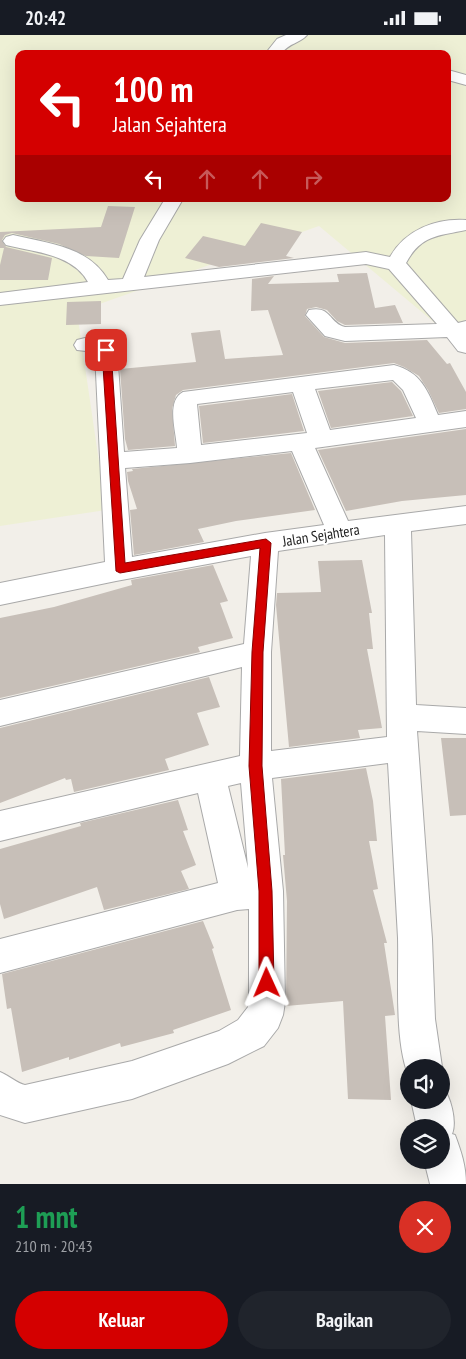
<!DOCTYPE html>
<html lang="id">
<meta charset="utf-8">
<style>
:root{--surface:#171b24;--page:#20242c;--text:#f1f3f6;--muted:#9ea1a6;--accent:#d40000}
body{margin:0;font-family:"PT Sans Narrow",sans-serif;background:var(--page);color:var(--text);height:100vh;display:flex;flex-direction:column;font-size:19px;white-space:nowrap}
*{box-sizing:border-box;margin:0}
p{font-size:16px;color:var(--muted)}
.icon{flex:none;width:28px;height:28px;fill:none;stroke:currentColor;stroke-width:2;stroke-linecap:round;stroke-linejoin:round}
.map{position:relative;height:1149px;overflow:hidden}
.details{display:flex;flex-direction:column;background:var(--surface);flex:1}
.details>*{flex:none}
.top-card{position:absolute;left:15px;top:15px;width:436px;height:152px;border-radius:10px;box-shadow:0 5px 20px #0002;background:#d40000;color:#fff;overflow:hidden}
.buttons{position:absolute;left:400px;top:1024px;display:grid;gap:10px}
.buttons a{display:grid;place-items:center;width:50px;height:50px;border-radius:50%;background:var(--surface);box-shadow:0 5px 20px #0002;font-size:25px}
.pin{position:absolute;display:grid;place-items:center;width:42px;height:42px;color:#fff;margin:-21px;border-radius:10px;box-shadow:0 2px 8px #0006}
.me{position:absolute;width:55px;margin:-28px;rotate:359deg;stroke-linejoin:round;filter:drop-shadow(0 0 4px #0008)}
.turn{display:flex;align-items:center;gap:18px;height:105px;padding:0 15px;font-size:22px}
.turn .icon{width:65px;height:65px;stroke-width:2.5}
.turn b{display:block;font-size:35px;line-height:42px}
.lanes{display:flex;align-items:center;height:48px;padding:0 15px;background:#0003;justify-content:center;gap:25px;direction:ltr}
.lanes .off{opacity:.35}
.round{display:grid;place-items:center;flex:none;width:52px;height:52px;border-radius:26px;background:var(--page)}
.overview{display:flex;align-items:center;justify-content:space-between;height:85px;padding:0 15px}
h1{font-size:30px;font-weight:800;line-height:38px;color:#1e9e55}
.cta{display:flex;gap:10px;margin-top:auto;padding:10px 15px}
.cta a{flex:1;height:58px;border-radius:30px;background:var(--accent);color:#fff;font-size:20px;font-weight:800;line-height:58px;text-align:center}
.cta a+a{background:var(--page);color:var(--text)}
.status{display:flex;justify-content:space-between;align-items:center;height:35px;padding:0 25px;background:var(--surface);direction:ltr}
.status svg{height:14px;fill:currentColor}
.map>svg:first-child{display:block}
.farmland{fill:#eef0d5;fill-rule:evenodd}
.building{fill:#c7bfb8}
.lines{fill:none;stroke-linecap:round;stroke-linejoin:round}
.street-casing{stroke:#a9a9a9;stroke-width:2}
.street{fill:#fff;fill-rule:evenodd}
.route{fill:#d40000;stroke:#8a0000}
.labels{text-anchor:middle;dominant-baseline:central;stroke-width:4;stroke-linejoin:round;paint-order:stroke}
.street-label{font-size:15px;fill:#222;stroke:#fff}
</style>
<div class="status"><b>20:42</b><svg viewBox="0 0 49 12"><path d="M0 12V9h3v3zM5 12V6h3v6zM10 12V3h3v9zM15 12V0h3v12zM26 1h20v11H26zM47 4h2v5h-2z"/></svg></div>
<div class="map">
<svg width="466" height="1149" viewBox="0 0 466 1149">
<rect width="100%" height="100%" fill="#f2efe9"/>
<path class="farmland" d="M0 0H466V314L319 191 77 277 106 475 0 491ZM19 19H448V164H19Z"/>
<path class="building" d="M108 171 135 172 119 223 86 221 59 209 12 198 5 200 2 205 6 212 52 223 48 245H0V230L4 213H0V197L101 192Z
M261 188 302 197 286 221 294 223 219 232 185 223 203 201 245 211Z
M367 238 375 273 395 270 403 288 345 290 337 286 327 275 316 272 307 274 305 281 324 302 345 308 427 305 447 329 450 328 466 357V374L439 378 428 355 419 341 404 332 394 328 183 355 176 360 172 374 175 411 128 415 125 404 120 334 196 327 191 298 220 295 225 324 283 320 268 275 251 276 252 244 274 241 268 249 339 247 337 239Z
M101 266V289L66 290 67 267Z
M392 347 401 356 413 381 331 393 318 356Z
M292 359 304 396 203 408 199 371Z
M466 394V460L402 466 346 476 318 415Z
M291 418 315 475 236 486 198 494 204 507 134 520 130 475 137 474 128 446 127 437 133 436 132 434Z
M362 525 372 578H369L373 614H367L382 693 358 695 360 703 289 712 276 570 277 558 321 557 318 526Z
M213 530 228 566 220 568 233 603 198 612 200 617 0 663V583L54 572 132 550 131 545Z
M209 642 220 672 197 678 209 710 165 724 169 735 74 757 71 744 66 745 65 743 0 768V693Z
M441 703H466V780L450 781Z
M366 733 373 766 377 806H369L378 854 373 855 387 908H384L395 980 385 981 391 1065 348 1064 343 966 286 971 287 866 283 820H285L281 744Z
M178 765 188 795 183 796 196 830 181 836 189 854 104 875 97 852 4 884 0 869V814L81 791 80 788Z
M203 886 214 913 212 914 231 975 173 995 174 998 121 1012 120 1008 69 1025V1022L22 1037 11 973 7 974 2 939Z"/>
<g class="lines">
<g class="street-casing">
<path id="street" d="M286 0H307C299 9 290 7 281 19H265L277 4Z
M448 35 466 40V50L448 45Z
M165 164H183L159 205 144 242 366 217 390 222C405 195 436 183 466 185V195C438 201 421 200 406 228L458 288 466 286V318L458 316 447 302 345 306 325 301 306 280 309 275C331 270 329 288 345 292L437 289 389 234 366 229 0 270V258L88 247C73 219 34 217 6 210L3 206 6 202 13 200 22 202C54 209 90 214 108 245L123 244 140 205Z
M85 303 110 306 117 315 124 417 177 413C176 396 166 366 183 357L394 330C421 337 428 356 438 380L466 376V392L315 413 348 486 466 471V489L411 496 416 670 466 673V699L417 696 432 904 435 984 442 1032 441 1033 409 1032V1042C394 1006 399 943 398 903 395 845 391 786 388 728L272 743 283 856 285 967 283 980 278 993 264 1011 228 1029 132 1064 25 1088 0 1080V1037C8 1040 18 1049 25 1050L132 1026 219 996 238 985 248 972 249 967V874L237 875 0 938V904L218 848 198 758 0 806V776L240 721 242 632 0 691V665L244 609 251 521 116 546 0 570V548L105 527 95 317 77 315 74 310 77 305ZM393 345 403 355 416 383 330 395 315 354ZM293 357 307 398 201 410 197 369ZM292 416 324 490 265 498 132 522 125 433 190 428ZM385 500 387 702 271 716V617L278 516ZM241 748 248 833 228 751Z
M441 1051C451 1060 457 1087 452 1099L455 1100C461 1116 466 1131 466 1149H430L424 1125H441V1092H417L411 1065H441Z"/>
</g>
<use href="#street" class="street"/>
</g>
<path class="route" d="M106 312 111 315 125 528 266 504 271 508 263 617 262 731 272 856 274 948 272 954 267 956 262 954 259 948V856L249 731 252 617 260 513 120 538 116 536 102 315Z"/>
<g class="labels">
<g class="street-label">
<text transform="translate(321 500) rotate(-9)">Jalan Sejahtera</text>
</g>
</g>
</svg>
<div class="buttons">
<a><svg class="icon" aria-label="sound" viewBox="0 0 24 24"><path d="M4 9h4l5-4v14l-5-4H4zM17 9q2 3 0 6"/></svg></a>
<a><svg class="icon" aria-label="layers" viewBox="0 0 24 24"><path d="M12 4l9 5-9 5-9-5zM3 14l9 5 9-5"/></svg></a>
</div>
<div class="pin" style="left:106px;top:315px;background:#d93025"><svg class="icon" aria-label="arrive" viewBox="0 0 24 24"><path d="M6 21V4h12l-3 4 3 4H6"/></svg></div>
<svg class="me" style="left:267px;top:948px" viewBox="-20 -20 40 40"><path d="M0-17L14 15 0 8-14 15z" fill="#d40000" stroke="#fff" stroke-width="4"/></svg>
<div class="top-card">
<div class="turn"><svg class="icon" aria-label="left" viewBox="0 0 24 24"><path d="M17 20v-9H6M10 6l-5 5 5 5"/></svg><div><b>100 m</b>Jalan Sejahtera</div></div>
<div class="lanes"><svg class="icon" aria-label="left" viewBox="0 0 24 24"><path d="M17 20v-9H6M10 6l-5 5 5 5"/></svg><svg class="icon off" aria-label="ahead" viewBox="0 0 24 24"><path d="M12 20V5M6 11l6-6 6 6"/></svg><svg class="icon off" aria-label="ahead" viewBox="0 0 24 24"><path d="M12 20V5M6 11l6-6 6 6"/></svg><svg class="icon off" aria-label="right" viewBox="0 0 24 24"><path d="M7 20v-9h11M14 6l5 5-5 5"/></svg></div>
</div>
</div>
<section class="details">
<div class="overview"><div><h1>1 mnt</h1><p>210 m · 20:43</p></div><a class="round" style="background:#d93025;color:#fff"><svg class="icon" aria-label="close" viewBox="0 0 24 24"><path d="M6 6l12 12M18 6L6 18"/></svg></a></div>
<div class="cta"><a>Keluar</a><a>Bagikan</a></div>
</section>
